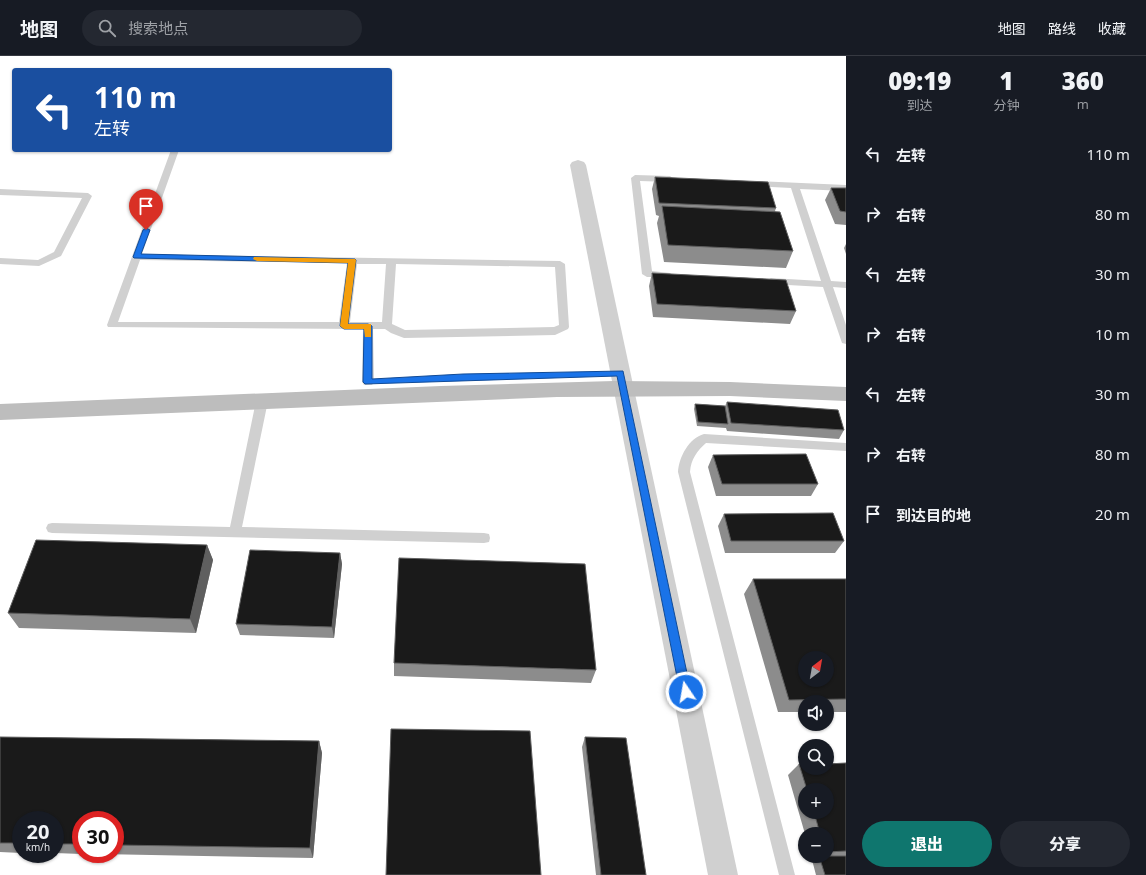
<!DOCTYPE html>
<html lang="zh">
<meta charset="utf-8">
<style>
:root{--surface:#171b24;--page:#242831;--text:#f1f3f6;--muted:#9ea1a6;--line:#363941;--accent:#0f766e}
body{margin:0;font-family:"Open Sans","Noto Sans SC",sans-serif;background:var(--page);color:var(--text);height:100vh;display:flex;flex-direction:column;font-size:15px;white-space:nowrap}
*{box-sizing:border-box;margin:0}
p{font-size:13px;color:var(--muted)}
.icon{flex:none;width:22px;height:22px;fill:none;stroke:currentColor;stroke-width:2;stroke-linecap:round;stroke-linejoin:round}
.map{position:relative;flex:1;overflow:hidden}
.sheet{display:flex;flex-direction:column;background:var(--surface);width:300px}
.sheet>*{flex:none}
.top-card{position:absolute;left:12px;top:12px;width:380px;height:84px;border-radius:4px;box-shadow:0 1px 3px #0004;background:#1a4fa0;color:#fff;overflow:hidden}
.needle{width:26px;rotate:31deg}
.buttons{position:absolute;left:798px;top:595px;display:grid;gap:8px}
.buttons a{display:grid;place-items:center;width:36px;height:36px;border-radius:50%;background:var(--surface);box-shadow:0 1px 3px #0004;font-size:20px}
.speed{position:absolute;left:12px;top:755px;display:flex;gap:8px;font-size:20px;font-weight:700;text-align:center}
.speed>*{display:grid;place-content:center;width:52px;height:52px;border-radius:50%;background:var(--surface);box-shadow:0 1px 3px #0004;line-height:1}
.speed small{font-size:10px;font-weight:400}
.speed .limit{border:6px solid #d22;background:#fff;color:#111}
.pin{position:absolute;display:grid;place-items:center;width:34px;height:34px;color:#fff;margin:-41px -17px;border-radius:50% 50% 50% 0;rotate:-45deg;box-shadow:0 0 4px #0007}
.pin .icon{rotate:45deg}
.me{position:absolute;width:44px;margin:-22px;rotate:348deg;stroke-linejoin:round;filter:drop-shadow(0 0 3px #0008)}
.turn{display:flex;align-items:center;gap:14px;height:84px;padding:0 16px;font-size:18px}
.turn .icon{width:52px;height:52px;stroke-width:2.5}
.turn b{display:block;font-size:28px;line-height:34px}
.eta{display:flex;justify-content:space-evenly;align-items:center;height:68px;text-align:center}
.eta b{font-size:24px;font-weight:800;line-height:28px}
.primary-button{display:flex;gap:8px;margin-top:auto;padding:8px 16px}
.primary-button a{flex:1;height:46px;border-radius:24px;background:var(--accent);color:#fff;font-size:16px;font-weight:800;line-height:46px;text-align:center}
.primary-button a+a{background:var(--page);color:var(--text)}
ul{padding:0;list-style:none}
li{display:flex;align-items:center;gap:12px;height:60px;padding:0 16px}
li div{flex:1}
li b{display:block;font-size:15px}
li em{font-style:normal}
header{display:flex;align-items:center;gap:24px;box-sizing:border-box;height:56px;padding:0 20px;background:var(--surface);border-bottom:1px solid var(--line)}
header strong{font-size:19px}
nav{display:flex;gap:22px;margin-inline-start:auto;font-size:14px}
.search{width:280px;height:36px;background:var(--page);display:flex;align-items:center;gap:10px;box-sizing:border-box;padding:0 14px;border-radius:22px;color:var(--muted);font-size:15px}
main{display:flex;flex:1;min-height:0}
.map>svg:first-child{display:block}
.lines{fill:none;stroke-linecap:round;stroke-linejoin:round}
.lane{fill:#d0d0d0;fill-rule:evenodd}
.street{fill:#d0d0d0;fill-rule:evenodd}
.secondary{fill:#bdbdbd;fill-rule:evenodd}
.wall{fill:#8c8c8c;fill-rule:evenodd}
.shaded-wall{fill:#5f5f5f}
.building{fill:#1a1a1a;stroke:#5f5f5f;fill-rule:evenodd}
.route{fill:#1a73e8;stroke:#114b97}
.slow{fill:#f59e0b}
</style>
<header>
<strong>地图</strong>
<div class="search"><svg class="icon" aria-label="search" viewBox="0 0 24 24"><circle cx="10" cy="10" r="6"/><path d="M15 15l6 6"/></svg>搜索地点</div>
<nav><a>地图</a><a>路线</a><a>收藏</a></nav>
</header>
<main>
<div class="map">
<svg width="846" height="819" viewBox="0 0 846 819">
<rect width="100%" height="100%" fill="#fff"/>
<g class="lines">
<path class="lane" d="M171 94H179L142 198 560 205 565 208 569 271 568 273 555 279 404 282 391 277 385 273H373L374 326 372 329H364L362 326 363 273 108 271 107 269ZM140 204 347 207 339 266H118ZM357 208H386L382 266H350ZM396 208 555 211 559 269 554 271 405 274 392 268Z
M635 119 670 120 674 123 670 126 640 125 652 215 670 217 672 219 670 221H647L642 218 631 122Z
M754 125 846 129V135L800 133 831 225 846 226V232L833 231 846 269V288L842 287 841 284 823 231 771 228 766 225 771 222 821 225 791 132 751 130 750 128 751 126Z
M0 133 88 137 92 140 61 200 39 210 0 208V202L38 204 54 196 82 142 0 139Z
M262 341 266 342 268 345 242 471 484 477 489 478 490 482 489 486 484 487 52 477 48 476 46 472 48 468 52 467 230 471 256 345 258 342Z
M704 378 846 387V395L706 387C697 395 691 403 690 416L795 819H779L678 416C679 401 689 382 704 378Z"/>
<path class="street" d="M578 104 584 106 586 109 738 819H708L570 109 572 106Z"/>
<path class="secondary" d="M614 325 730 326 846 331V345L730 340 557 341 0 364V348L441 330Z"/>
</g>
<path class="wall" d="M655 121 776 152 775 155 793 195 786 212 664 206 657 167 659 160 656 159 652 133Z
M831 132H846V169L835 168 825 144Z
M846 188V198L844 192Z
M652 217 796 255 790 268 653 261 649 230Z
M727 346 844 374 839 383 727 375 726 372 697 370 694 353 695 348 725 350Z
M713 399 818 428 811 440H716L708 411Z
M724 458 844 485 835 497H725L718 470Z
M207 489 213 504 196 577 19 572 8 557Z
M340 497 342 508 334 582 240 579 236 568Z
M753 523H846V656H827V646H805V656H778L744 538Z
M394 607 596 614 591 627 394 620Z
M0 681 319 685 322 697 313 802 99 798H115V764H81V798L55 797V764H21V797L0 796Z
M585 681 646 819H596L582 691Z
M846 707V819H816L811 800H827V778H805L788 719 799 708ZM805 734H827V756H805Z"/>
<path class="shaded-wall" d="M207 489 213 504 196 577 190 563Z
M340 497 342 508 334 582 332 571Z
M319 685 322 697 313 802 310 792Z"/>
<path class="building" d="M655 121 768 126 776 152 659 147Z
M831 132H846V156L840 155Z
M662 150 780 156 793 195 668 189Z
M652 217 786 224 796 255 657 248Z
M727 346 838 354 844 374 731 367Z
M695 348 725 350 728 368 698 366Z
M806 398 818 428H722L713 399Z
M833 457 844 485H731L724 458Z
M36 484 207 489 190 563 8 557Z
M250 494 340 497 332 571 236 568Z
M399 502 585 508 596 614 394 607Z
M753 523H846V643L789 644ZM805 602H827V624H805Z
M391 673 530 675 541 819H386Z
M0 681 319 685 310 792 115 789V764H81V788H55V764H21V787H0Z
M585 681 626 682 646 819H601Z
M846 707V795L827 796V778H820L814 756H827V734H807L799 708H805V712H827V708Z
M819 800H846V819H825Z"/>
<path class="route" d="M146 172 150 174 141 198 355 203 356 204 348 268H368L372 270V323L463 318 623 315 691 636 690 640 686 642 682 640 680 636 617 320 365 328 363 326 364 273H344L340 270 348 207 134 202 133 201 143 174Z"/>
<path class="slow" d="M254 201 355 203 356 204 348 268H371V281H365L364 273H344L340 270 348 207 257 205 253 203Z"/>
</svg>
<div class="buttons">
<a><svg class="needle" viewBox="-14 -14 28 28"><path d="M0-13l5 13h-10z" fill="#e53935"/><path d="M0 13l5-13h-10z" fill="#9ea1a6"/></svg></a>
<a><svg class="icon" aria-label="sound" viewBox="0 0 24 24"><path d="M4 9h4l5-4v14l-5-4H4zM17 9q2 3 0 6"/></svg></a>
<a><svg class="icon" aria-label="search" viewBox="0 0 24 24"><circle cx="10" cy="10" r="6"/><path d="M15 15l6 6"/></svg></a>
<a>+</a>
<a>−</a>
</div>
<div class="speed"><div>20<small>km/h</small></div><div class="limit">30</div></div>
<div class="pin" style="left:146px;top:174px;background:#d93025"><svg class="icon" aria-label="arrive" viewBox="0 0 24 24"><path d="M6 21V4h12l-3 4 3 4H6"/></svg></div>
<svg class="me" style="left:686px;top:636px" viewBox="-20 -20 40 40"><circle r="17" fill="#1a73e8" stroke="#fff" stroke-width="3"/><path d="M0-11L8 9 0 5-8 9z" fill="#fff"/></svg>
<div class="top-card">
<div class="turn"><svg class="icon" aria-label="left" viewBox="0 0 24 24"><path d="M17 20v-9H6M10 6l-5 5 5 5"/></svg><div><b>110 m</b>左转</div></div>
</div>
</div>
<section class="sheet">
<div class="eta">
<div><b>09:19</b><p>到达</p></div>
<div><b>1</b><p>分钟</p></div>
<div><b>360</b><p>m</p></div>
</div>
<ul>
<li><svg class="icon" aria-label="left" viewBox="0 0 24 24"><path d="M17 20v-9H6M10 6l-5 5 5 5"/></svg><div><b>左转</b></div><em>110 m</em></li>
<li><svg class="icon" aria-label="right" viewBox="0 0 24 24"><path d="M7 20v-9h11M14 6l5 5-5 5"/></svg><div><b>右转</b></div><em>80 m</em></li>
<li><svg class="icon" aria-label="left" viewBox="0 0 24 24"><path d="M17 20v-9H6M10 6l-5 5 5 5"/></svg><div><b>左转</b></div><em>30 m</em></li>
<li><svg class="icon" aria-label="right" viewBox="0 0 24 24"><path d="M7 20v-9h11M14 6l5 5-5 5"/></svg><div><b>右转</b></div><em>10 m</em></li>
<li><svg class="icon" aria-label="left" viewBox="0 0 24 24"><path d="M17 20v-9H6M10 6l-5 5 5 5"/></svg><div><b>左转</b></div><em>30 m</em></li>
<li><svg class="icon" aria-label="right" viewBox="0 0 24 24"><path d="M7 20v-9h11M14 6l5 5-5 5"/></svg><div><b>右转</b></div><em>80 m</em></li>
<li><svg class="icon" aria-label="arrive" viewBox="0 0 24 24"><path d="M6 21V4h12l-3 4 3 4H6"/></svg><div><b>到达目的地</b></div><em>20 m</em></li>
</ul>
<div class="primary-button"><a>退出</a><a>分享</a></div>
</section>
</main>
